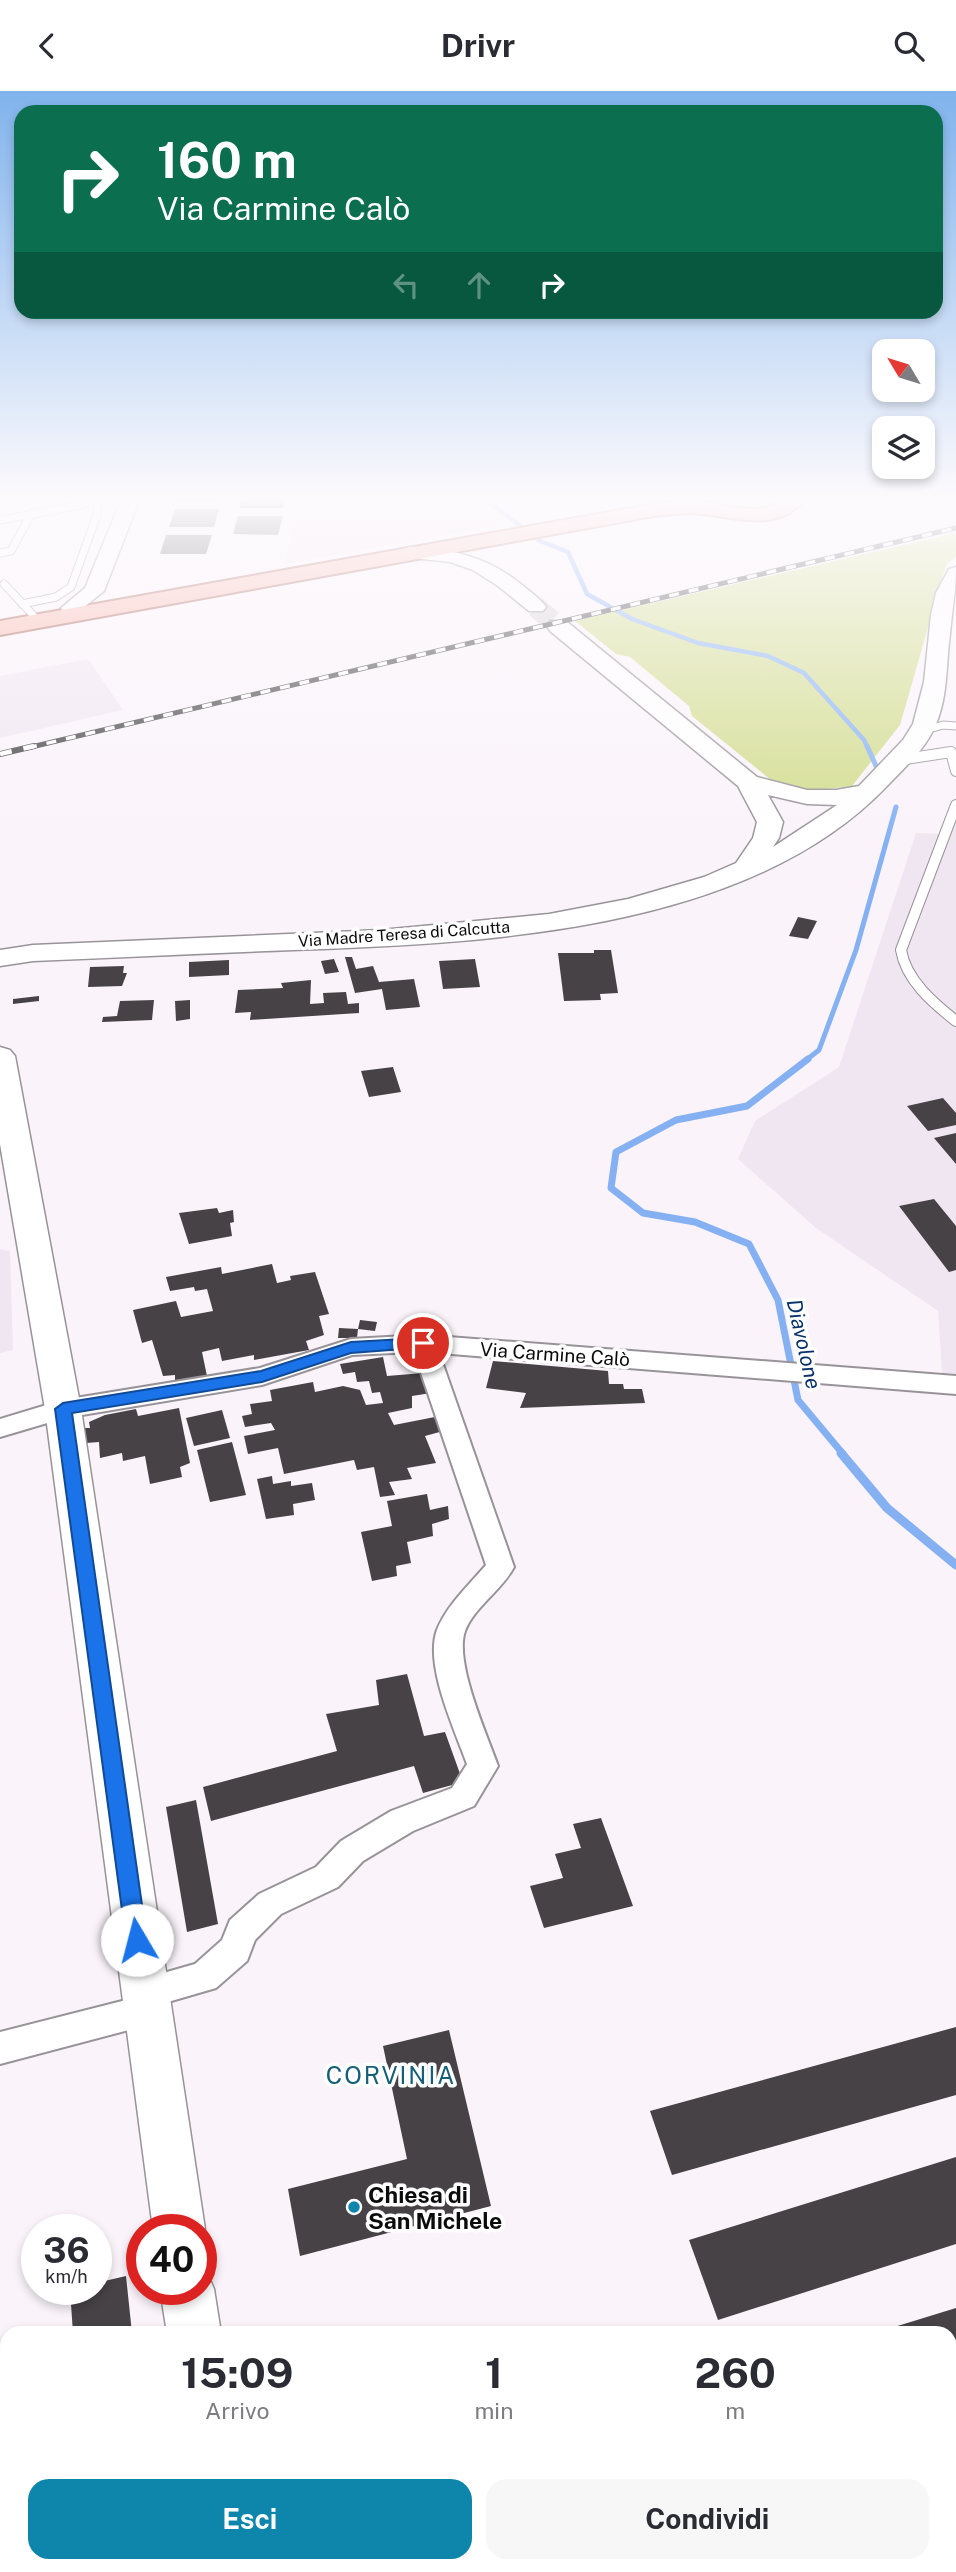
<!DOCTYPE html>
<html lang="it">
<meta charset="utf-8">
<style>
:root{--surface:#fff;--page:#f7f7f7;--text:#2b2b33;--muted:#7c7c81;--accent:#0e85aa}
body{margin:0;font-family:"Public Sans",sans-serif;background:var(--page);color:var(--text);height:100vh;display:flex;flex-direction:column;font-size:26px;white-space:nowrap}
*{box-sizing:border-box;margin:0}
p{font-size:23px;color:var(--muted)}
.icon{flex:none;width:38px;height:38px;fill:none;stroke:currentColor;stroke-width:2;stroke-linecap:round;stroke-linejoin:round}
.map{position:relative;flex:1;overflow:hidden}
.drawer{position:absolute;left:0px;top:2235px;width:957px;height:247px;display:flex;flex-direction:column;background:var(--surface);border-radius:21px 21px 0 0;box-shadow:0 4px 10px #0003}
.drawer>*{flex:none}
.guide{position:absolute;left:14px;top:14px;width:929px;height:214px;border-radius:21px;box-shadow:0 4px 10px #0003;background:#0b6e4f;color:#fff;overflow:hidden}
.needle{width:46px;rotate:308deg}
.tools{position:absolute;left:872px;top:248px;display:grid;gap:14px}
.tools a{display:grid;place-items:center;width:63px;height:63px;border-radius:14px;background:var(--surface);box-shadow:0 4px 10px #0003;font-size:35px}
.speed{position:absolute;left:21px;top:2123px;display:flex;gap:14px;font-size:35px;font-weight:700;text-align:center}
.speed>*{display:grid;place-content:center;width:91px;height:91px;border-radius:50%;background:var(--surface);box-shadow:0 4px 10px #0003;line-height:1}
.speed small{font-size:18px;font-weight:400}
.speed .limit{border:10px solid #d22;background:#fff;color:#111}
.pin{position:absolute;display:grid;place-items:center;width:60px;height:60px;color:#fff;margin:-30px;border:4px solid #fff;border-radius:50%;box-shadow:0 2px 7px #0007}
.me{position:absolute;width:77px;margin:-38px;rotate:352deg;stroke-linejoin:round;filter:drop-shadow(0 0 5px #0008)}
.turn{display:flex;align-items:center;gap:24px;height:147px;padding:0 28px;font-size:32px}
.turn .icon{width:91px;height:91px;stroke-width:2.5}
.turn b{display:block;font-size:49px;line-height:60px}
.lanes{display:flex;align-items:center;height:66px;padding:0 28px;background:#0003;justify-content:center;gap:35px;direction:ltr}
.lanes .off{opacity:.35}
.eta{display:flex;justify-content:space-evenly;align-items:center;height:119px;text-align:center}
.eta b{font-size:42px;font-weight:700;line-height:49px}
.primary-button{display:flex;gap:14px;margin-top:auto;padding:14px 28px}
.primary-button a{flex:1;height:80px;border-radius:21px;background:var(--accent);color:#fff;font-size:28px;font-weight:700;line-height:80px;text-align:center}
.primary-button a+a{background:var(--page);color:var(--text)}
header{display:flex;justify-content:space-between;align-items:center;height:91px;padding:0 28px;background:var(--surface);font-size:32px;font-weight:700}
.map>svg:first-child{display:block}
.built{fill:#f0e6f1}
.green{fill:#d2dc8c}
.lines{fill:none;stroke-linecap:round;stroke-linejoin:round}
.stream-far3{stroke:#85b1f3;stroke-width:4.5}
.stream-far2{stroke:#85b1f3;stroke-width:5}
.stream-far1{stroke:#85b1f3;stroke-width:7}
.stream{stroke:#85b1f3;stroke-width:9}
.building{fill:#464246}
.secondary-tunnel{stroke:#d6d1d6;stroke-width:21;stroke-dasharray:21 10;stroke-linecap:butt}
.lane-far1-casing{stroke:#989398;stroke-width:9}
.lane-casing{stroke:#989398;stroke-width:12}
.street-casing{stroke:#989398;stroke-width:4}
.secondary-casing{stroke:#989398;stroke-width:3}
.primary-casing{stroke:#a2584c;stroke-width:4}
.lane-far1{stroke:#fff;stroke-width:7}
.lane{stroke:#fff;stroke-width:10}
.street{fill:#fff;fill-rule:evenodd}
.secondary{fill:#fff;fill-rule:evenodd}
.primary{fill:#f8b4a8;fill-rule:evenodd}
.rail-far1-casing{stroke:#424042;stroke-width:5}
.rail-casing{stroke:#424042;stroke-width:6}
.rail-far1{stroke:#fff;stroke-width:3.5;stroke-dasharray:10;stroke-linecap:butt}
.rail{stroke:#fff;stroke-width:4.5;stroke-dasharray:12;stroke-linecap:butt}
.route{fill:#1a73e8;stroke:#114b97;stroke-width:2}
.poi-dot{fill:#0e85aa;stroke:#fff;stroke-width:2.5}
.labels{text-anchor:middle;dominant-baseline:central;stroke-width:7;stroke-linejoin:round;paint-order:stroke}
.far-street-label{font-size:16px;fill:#0c0b0c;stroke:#fff}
.street-label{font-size:19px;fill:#0c0b0c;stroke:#fff}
.water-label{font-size:21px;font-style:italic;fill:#08316b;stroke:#fff}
.near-poi-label{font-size:23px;font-weight:bold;fill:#0c0b0c;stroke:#fff;text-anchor:start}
.near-neighbourhood-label{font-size:24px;letter-spacing:2px;fill:#155f79;stroke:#fff}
</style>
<header><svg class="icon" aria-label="back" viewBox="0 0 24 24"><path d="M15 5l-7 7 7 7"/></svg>Drivr<svg class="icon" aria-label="search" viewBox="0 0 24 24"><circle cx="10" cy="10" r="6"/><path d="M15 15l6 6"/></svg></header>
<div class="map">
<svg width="956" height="2481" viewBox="0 0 956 2481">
<rect width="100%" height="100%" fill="#faf4fa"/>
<path class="built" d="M299 407H473L508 433 285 473Z
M88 568 123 619 0 647V585Z
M956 731V1283L942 1282 938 1220 816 1137 738 1068 755 1030 839 976 916 742 950 743Z
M0 1158 10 1160 13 1259 0 1262Z"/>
<path class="green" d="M712 407H768L773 413C762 420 703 412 686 411Z
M956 442V465L946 474 900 634 852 695 811 700 776 693 692 625 689 615 630 566 616 563 575 530Z"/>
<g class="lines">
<path class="stream-far3" d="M484 407 540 450 568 461 587 503 632 528 698 552 768 565 804 582 864 649 868 657"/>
<path class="stream-far2" d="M867 655 876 675
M805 970 819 959 856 859 896 716"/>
<path class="stream-far1" d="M808 968 747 1015 676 1029 616 1061 611 1097 643 1122 695 1131 749 1153 778 1209 798 1309 843 1363"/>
<path class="stream" d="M841 1362 887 1417 956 1474"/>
</g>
<path class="building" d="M177 407H221L220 410H176Z
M242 407H285L283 417H239Z
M175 418H219L214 436H169Z
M238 425H283L278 444 233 443Z
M166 444H212L206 463H160Z
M798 826 817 830 808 848 789 845Z
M594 859H611L618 902 600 903 601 909 564 910 558 862H594Z
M345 866H352L356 878 373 875 379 891 414 888 420 916 386 919 382 898 355 902Z
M334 868 339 881 325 883 321 870Z
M475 868 480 896 443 898 439 870Z
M229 869V884L189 886V871Z
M124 875 123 882H127L122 895 88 896 90 876Z
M311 889 310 913 324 912 323 902 346 901 348 913 359 912V922L250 929 251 921 235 922 238 899 283 897 281 892Z
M39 905V910L13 913V908Z
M154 909 152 929 102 931 103 926 117 925 120 910Z
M190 909V928L176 930 175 910Z
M393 976 401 1001 369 1006 361 980Z
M943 1007 956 1022V1034L928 1040 907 1015Z
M956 1042V1073L934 1047Z
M934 1108 956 1135V1179L949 1181 899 1115Z
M217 1117 219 1122 233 1119 234 1131 230 1132 232 1145 189 1153 179 1122Z
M272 1173 277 1192 291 1189 290 1185 315 1181 329 1223 319 1225 324 1244 306 1250 309 1259 254 1269V1264L222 1270 219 1257 202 1261 207 1285 175 1291V1284L163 1285 152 1249 142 1252 133 1219 176 1210 181 1226 213 1220 207 1198 195 1200 194 1196 170 1200 166 1186 221 1176 222 1183Z
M360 1229 377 1231 375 1240 358 1238 357 1247H338L339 1237 358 1238Z
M383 1266 387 1285 423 1282 431 1302 412 1305V1317L388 1322 394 1334 440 1325 447 1339 425 1345 436 1372 407 1377 412 1388 389 1391 395 1404 380 1406 374 1376 357 1379 354 1369 284 1383 278 1357 248 1363 244 1345 275 1339 271 1332 245 1336 242 1325 252 1323 250 1313 272 1310 270 1299 313 1291 315 1301 343 1295 360 1299 366 1314 383 1312 380 1301 372 1302 369 1290 357 1291 355 1281 343 1283 340 1273Z
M493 1270 608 1280 609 1293H623L624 1298H642L645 1312 520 1317 526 1302 486 1297Z
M179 1317 190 1372 180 1376 182 1386 150 1393 145 1365 123 1370 122 1362 100 1367 99 1351 86 1352 83 1337H90L89 1331 105 1324 136 1318 138 1325Z
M222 1319 230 1347 194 1355 186 1327Z
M232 1351 246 1404 210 1411 197 1359Z
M272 1385 273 1393 291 1390V1395L312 1392 315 1409 293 1413 294 1424 266 1428 257 1388Z
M427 1403 430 1419 448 1415 449 1428 432 1433 433 1445 407 1451 411 1472 396 1475 397 1485 372 1490 361 1441 392 1435 387 1410Z
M407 1583 424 1645 445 1641 463 1691 423 1702 414 1675 211 1730 203 1696 337 1660 326 1623 379 1614 376 1589Z
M196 1709 218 1833 187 1841 166 1716Z
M601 1727 633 1815 544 1837 530 1795 563 1787 555 1763 581 1757 573 1733Z
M956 1936V2004L672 2084 650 2020Z
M449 1939 491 2115 300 2165 288 2098 407 2068 383 1955Z
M956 2066V2153L718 2229 689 2149Z
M126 2185 132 2242H73L70 2199 96 2198V2192Z
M956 2217V2321L950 2323V2242L878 2241Z
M956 2405V2481H762L760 2474H950V2407Z
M342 2474H416V2481H343Z
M507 2474H703L705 2481H509Z"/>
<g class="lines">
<path class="secondary-tunnel" d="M536 516 558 535"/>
<g class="lane-far1-casing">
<path id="lane-far1" d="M0 429 82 414 92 410 90 407
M0 462 11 460 31 423
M4 493 33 524
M22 513 56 506 71 496 97 424V412L91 407
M922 640 943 634 956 635"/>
</g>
<g class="lane-casing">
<path id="lane" d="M899 669 951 661 956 680
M956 714 901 859C906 889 933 912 956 930"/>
</g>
<g class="street-casing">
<path id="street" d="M423 1244 956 1285V1303L439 1262 514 1476C502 1499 474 1516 465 1540 454 1571 487 1644 498 1675L474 1715 413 1740 363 1770 338 1796 281 1823 255 1849 247 1870 216 1897 161 1913 164 1920 159 1931 0 1973V1941L130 1908 127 1902 132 1891 195 1873 222 1849 230 1829 259 1803 316 1776 341 1750 391 1720 452 1697 467 1673C455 1639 424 1574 437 1539 447 1514 469 1494 486 1474L414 1261 352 1264 262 1294 64 1327 0 1346V1328L63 1309 260 1277 351 1248Z"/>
</g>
<g class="secondary-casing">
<path id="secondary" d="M122 407H140L104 500 78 521H64L61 517 85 497Z
M410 456C453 458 488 466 522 494 530 501 540 507 546 516L543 520H529L498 495 473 479 450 471 403 466 400 462 403 458Z
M956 476C956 499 952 520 950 543 946 573 948 605 936 633 926 658 905 676 887 695 742 847 463 853 266 860 188 863 111 867 33 870L0 875V859L33 854 381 839 549 823 628 808 704 786 736 772 753 747 757 731 738 695 550 540 547 535 550 530H566L757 686 807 699H836L859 695 903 649 913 633 924 591 931 524 936 502 949 478ZM768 704 807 713 837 714 773 756 779 747 783 731Z
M0 956 10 959 15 965 81 1318 205 2138 201 2148V2138H153L45 1318 0 1053Z
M201 2177 206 2179 214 2198 221 2242H167L160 2198H201Z
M198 2474H257L258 2481H198Z"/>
</g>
<g class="primary-casing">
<path id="primary" d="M784 407H805C779 445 730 424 692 422 680 422 667 424 654 425L0 544V530L654 413C667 412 680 409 693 410 719 411 763 429 784 407Z"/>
</g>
<use href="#lane-far1" class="lane-far1"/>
<use href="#lane" class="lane"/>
<use href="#street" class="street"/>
<use href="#secondary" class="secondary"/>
<use href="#primary" class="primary"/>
<g class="rail-far1-casing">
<path id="rail-far1" d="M27 657 956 437"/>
</g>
<g class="rail-casing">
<path id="rail" d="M0 663 34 655"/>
</g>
<use href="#rail-far1" class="rail-far1"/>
<use href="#rail" class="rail"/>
</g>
<linearGradient id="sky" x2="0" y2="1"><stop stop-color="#80b3ec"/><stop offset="0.54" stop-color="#fdfafd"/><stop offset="1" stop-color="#fdfafd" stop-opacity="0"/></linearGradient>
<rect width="956" height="754" fill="url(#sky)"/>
<path class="route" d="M423 1247 429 1248 431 1252 429 1256 351 1262 262 1291 72 1322 147 1849 144 1856 137 1859 129 1856 126 1849 55 1318 63 1312 261 1280 351 1251Z"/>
<circle class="poi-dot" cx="354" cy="2116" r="7"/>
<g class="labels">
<g class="far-street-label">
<text transform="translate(404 843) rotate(-4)">Via Madre Teresa di Calcutta</text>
</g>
<g class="street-label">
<text transform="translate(555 1263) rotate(4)">Via Carmine Calò</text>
</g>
<g class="water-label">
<text transform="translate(804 1253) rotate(77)">Diavolone</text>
</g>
<g class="near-poi-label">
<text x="368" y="2103">Chiesa di<tspan x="368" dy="26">San Michele</tspan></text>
</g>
<g class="near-neighbourhood-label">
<text x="391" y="1984">CORVINIA</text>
</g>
</g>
</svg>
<div class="tools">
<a><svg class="needle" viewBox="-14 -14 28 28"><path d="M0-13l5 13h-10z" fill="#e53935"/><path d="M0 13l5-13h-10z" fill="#7c7c81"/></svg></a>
<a><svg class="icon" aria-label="layers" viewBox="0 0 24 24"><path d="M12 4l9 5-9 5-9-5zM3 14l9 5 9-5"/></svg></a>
</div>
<div class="speed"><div>36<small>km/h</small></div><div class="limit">40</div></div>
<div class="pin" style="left:423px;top:1252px;background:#d93025"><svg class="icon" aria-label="arrive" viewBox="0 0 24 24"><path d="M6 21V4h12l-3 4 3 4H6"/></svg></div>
<svg class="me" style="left:137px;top:1849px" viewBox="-20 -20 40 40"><circle r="19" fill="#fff"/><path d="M0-13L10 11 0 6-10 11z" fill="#1a73e8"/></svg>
<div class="guide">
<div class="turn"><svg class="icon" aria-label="right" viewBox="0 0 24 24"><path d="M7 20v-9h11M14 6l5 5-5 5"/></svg><div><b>160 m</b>Via Carmine Calò</div></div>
<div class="lanes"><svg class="icon off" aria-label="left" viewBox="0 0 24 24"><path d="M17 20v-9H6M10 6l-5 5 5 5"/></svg><svg class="icon off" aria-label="ahead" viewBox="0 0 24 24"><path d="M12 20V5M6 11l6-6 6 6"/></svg><svg class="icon" aria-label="right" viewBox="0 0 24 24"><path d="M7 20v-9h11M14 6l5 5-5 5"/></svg></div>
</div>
<section class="drawer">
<div class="eta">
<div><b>15:09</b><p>Arrivo</p></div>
<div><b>1</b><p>min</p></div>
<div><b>260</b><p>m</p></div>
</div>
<div class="primary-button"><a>Esci</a><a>Condividi</a></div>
</section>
</div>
